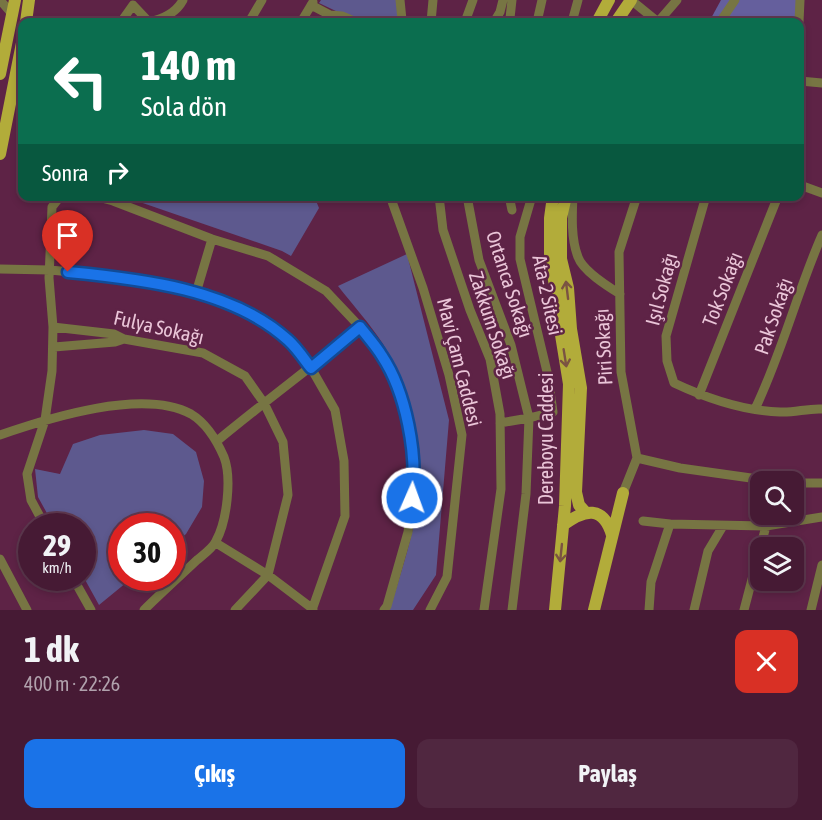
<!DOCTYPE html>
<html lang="tr">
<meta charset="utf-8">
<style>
:root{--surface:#461a34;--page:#502740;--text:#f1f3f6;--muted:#b0a1ac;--line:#5e384f;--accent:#1a73e8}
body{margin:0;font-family:"Asap Condensed",sans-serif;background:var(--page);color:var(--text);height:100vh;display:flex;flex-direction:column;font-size:22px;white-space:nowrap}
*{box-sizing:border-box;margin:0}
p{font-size:20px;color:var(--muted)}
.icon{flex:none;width:33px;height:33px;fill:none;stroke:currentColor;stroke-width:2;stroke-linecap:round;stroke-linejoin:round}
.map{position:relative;height:610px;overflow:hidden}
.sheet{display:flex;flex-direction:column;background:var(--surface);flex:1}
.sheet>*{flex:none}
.top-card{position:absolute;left:18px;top:18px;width:786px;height:183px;border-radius:12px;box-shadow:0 3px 9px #0003,0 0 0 2px var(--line);background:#0b6e4f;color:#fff;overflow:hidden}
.tools{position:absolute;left:750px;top:471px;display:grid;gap:12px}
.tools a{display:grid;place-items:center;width:54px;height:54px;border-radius:12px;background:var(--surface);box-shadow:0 3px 9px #0003,0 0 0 2px var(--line);font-size:30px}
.speed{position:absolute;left:18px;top:513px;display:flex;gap:12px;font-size:30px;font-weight:700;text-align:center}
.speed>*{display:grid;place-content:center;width:78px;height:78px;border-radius:50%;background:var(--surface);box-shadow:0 3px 9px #0003,0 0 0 2px var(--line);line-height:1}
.speed small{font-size:15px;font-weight:400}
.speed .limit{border:9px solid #d22;background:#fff;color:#111}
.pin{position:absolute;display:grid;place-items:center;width:51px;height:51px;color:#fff;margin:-62px -26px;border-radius:50% 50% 50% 0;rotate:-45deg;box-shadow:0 0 6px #0007}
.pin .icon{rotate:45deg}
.me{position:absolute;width:66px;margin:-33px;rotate:2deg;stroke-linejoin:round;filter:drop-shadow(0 0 4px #0008)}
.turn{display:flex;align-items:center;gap:21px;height:126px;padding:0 24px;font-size:27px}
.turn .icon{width:78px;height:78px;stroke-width:2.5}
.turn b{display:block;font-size:42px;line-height:51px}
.then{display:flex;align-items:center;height:57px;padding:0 24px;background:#0003;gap:12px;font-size:22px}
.round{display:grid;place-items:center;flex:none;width:63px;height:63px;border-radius:12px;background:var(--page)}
.overview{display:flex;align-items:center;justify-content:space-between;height:102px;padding:0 24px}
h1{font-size:36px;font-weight:700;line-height:45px}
.cta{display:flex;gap:12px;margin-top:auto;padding:12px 24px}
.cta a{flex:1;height:69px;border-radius:12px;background:var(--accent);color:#fff;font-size:24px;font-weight:700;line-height:69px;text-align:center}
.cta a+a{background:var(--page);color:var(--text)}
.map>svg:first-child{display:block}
.green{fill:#5d598e}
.forest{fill:#655f9d}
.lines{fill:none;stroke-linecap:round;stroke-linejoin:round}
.minor{stroke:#777543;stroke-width:9}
.major{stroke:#b2ac3a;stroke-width:12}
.oneway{stroke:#7b5342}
.route-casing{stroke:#114b97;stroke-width:15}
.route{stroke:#1a73e8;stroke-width:10}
.labels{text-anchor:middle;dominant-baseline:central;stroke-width:5;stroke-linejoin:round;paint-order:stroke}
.street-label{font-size:20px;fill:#eac5d8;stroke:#5e2346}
</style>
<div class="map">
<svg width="822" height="610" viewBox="0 0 822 610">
<rect width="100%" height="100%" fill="#5e2346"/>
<path class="green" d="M321 0H398L401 22H359L319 3Z
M145 196H314L319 208 291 256 282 251 131 199Z
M407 254 449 420 436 575 413 610H386L393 599C418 517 437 460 398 377 393 367 389 354 383 344 370 324 353 305 338 286Z
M144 430 173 434 196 452 204 481 202 507 186 534 173 545 172 526H122V578H132L99 605 83 576 82 526H54L38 497 35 469 60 474 73 444 100 435Z"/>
<path class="forest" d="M721 0H804L798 22H709Z"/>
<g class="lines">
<path class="minor" d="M0 0 13 15
M400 0 402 20
M631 0 658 22
M311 5 330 15 342 16 356 22
M121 22 133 5 149 22C163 19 176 13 183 0
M249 22 262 0
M301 22 313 2
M431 22 433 0
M465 22 473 0
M494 22 500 12 503 0
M507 22 510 18 512 0
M537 22 542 0
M572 22 578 0
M658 22 677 0
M720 22 735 0
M799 22 800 0
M800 81 822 83
M800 185 822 193
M94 196 113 201 133 196
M390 196 423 288 449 375 462 435 447 577 430 610
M439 196 443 230 470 310 490 359 500 414 501 489 484 610
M467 196 479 260 511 345 529 418 500 423
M509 196 512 210
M573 196C572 216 571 239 578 257 583 271 607 286 620 294
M706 196 666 336 667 361 674 383C706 398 744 411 780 412 794 413 808 408 822 409
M113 201 212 239 268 256 326 291 360 327 383 356 406 408 415 481 408 532 387 606 384 610
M0 269 50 270 124 277 212 297 261 320 288 341 311 368 335 410 344 461 345 516 312 610
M196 293 212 239
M53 327 114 334 124 339 203 353 245 376 264 403 283 442 288 495 268 575 235 610
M54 347 115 342 124 339
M699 395 778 196
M755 409C782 353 797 292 822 235
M0 435C49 418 143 388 191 414 206 423 217 441 224 457 232 478 227 521 216 541 213 548 203 555 197 560 179 577 161 593 144 610
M217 441C264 402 313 366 360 327
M637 458 680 468 779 482
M794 483H822
M623 493 637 458 621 372 619 252 637 196
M643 521 670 524
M45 526 31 500 27 474 45 420 52 371 53 327 49 278 52 207 59 198 84 196
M216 543 268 575 313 609
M0 559 27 610
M73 578 91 610
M512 610 526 494 529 418 553 412 548 376 520 259V237L532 196
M649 610 651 582 670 524 766 526 822 517
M694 610 708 551 723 526
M744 610 766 526
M811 610 822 565"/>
<path class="major" d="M26 22 29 0
M597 22 609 0
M616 22 631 0
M0 74 15 0
M0 154 22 43
M553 196 550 218V260L556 290 561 335 569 384 565 506 555 610
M566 196 561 218V259L568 288 571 329 581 388 576 492 579 505 586 513
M563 525C585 509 603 505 612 535
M594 610 623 493"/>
</g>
<defs><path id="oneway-shaft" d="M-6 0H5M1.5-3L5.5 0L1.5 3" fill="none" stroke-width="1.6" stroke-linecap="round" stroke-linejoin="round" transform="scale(1.5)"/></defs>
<g class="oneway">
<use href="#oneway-shaft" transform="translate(567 290) rotate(-97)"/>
<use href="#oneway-shaft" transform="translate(565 358) rotate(81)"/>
<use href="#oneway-shaft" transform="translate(561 553) rotate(96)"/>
</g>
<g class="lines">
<g class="route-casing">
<path id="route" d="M68 272C141 279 232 289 288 340 297 348 304 359 311 368L360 327C367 336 376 346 382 356 406 392 418 455 412 498"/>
</g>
<use href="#route" class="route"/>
</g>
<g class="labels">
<g class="street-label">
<text transform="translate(510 284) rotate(72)">Ortanca Sokağı</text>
<text transform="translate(661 289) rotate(-75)">Işıl Sokağı</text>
<text transform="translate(722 289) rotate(-69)">Tok Sokağı</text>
<text transform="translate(548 295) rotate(78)">Ata-2 Sitesi</text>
<text transform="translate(773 316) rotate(-71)">Pak Sokağı</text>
<text transform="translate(493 325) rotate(72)">Zakkum Sokağı</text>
<text transform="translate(159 327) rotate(13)">Fulya Sokağı</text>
<text transform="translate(603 347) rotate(-93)">Piri Sokağı</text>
<text transform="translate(460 362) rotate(76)">Mavi Çam Caddesi</text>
<text transform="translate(545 439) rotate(-90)">Dereboyu Caddesi</text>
</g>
</g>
</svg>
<div class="tools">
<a><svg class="icon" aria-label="search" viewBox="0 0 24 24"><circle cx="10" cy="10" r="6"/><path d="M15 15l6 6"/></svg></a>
<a><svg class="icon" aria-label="layers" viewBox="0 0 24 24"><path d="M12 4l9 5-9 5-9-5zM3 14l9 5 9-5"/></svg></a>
</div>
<div class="speed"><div>29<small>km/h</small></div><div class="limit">30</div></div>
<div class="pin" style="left:68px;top:272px;background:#d93025"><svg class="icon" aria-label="arrive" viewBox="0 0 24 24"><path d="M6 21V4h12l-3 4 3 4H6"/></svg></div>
<svg class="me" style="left:412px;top:498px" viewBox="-20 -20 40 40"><circle r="17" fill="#1a73e8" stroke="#fff" stroke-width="3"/><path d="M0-11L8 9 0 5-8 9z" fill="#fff"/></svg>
<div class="top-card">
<div class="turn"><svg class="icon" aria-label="left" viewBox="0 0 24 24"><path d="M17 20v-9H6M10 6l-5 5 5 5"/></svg><div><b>140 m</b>Sola dön</div></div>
<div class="then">Sonra<svg class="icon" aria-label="right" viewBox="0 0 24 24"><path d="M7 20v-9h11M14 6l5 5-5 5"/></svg></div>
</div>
</div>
<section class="sheet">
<div class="overview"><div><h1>1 dk</h1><p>400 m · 22:26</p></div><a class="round" style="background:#d93025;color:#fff"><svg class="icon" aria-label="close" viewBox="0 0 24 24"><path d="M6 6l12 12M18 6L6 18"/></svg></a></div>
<div class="cta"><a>Çıkış</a><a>Paylaş</a></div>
</section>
